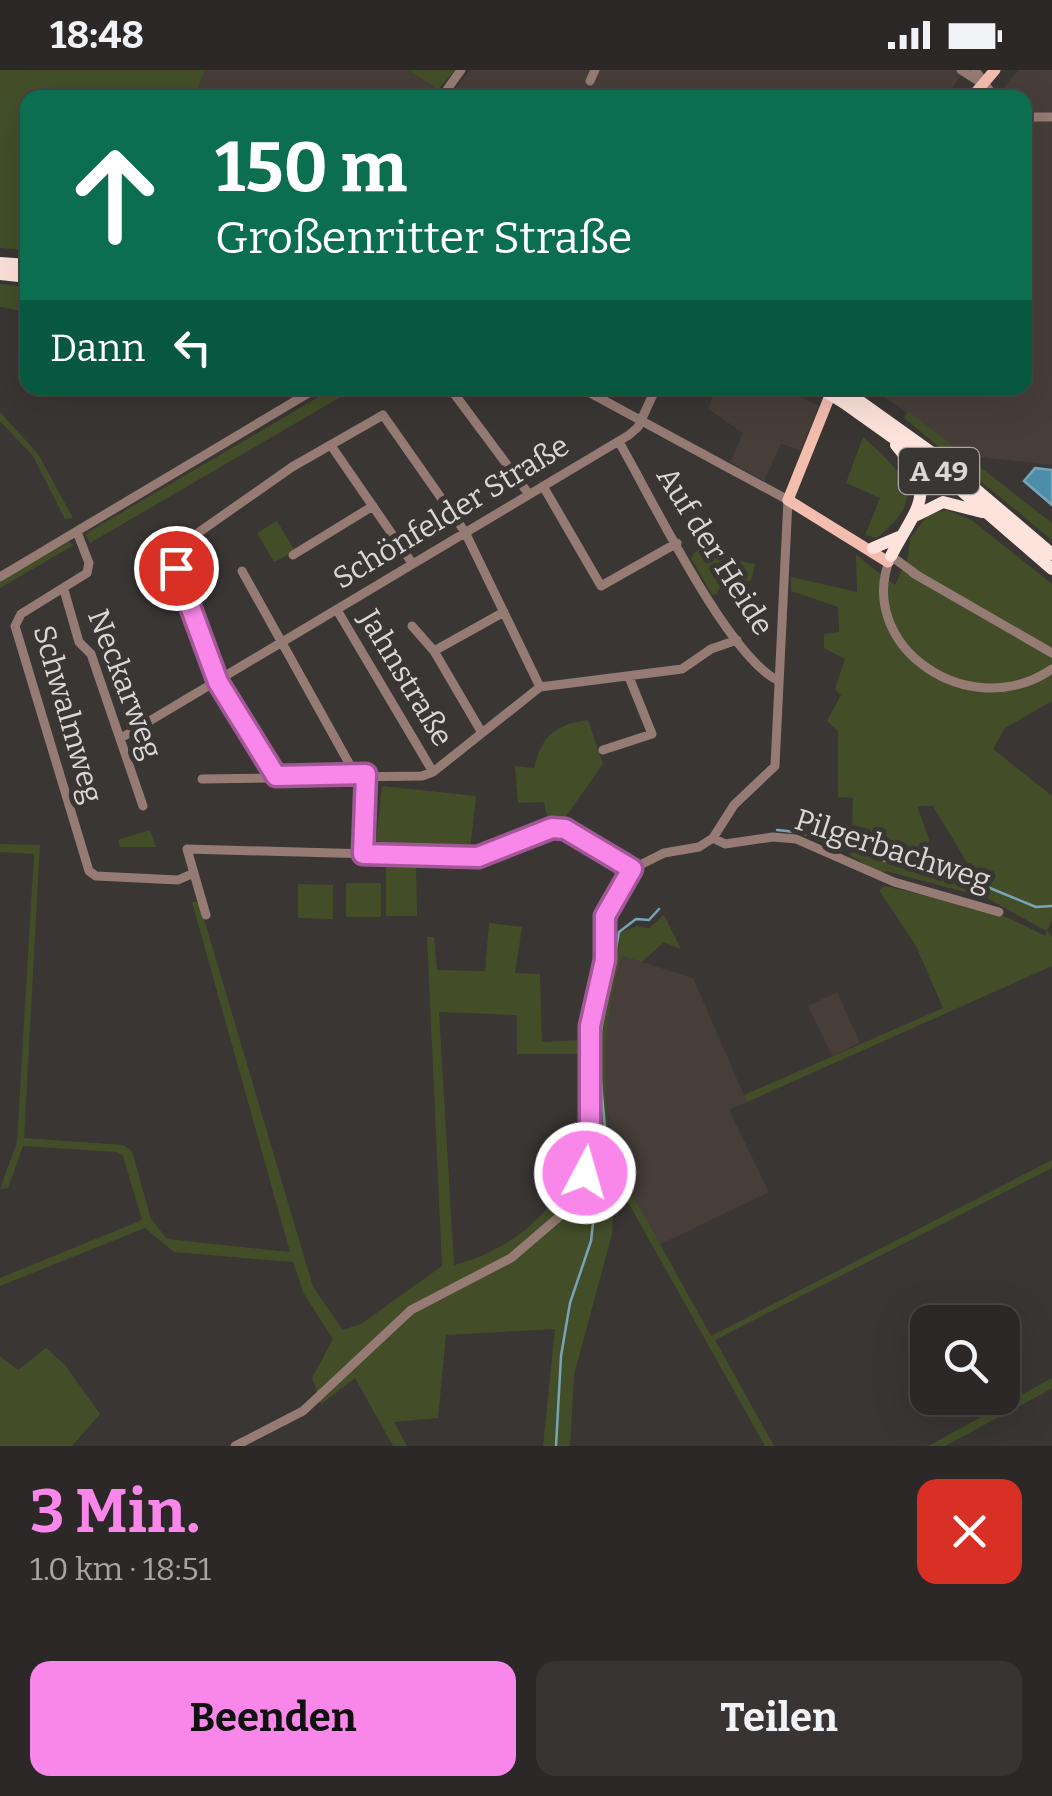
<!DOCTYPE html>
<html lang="de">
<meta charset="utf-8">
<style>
:root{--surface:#2b2827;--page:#373433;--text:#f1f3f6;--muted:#a6a6a7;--line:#474444;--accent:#f987e9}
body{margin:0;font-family:Bitter,serif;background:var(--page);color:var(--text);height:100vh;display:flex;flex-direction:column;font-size:38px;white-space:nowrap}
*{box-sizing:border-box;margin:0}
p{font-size:32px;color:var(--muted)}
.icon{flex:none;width:55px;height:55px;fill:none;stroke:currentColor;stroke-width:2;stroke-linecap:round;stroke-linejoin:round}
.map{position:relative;height:1376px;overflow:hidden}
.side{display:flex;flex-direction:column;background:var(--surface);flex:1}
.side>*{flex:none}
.guide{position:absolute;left:20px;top:20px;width:1012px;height:305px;border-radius:20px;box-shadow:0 10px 40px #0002,0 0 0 2px var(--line);background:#0b6e4f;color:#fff;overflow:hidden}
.fabs{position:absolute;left:910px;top:1235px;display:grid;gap:20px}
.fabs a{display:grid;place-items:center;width:110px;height:110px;border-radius:20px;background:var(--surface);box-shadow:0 10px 40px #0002,0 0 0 2px var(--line);font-size:50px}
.pin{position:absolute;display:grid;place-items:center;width:85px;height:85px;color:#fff;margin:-42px;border:5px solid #fff;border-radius:50%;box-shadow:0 2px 10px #0007}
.me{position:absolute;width:110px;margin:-55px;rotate:6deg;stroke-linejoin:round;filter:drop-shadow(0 0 8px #0008)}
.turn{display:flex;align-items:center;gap:35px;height:210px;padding:0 30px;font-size:45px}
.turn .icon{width:130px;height:130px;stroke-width:2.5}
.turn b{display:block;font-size:70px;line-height:85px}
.then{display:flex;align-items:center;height:95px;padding:0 30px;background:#0003;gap:20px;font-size:38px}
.round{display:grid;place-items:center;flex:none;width:105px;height:105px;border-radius:20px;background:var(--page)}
.headline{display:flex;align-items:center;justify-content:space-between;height:170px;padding:0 30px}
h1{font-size:60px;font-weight:700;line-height:75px;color:var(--accent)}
.button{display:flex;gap:20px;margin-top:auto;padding:20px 30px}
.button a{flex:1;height:115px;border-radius:20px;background:var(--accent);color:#111;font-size:40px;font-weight:700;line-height:115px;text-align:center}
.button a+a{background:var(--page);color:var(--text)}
.status{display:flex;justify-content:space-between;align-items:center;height:70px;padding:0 50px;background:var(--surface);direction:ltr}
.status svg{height:28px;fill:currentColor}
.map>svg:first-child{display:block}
.built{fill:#473e39}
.green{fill:#434e29;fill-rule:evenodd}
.water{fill:#4d8da9;stroke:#77a4b7;stroke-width:2.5}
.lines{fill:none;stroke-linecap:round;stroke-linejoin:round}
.stream{stroke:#77a4b7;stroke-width:2.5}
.minor{stroke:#957b73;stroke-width:9}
.major{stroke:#f4beaf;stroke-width:11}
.highway{stroke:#fee3dc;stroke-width:12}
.highway-bridge{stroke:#fee3dc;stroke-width:12}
.route-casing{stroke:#a25897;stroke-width:25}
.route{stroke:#f987e9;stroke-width:18}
.labels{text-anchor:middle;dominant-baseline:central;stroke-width:10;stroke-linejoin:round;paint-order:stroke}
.shield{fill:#393634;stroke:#aaa7a6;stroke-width:2.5}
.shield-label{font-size:28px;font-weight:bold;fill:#dad8d7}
.street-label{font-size:30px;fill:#dad8d7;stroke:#393634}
</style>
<div class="status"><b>18:48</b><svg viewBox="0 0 49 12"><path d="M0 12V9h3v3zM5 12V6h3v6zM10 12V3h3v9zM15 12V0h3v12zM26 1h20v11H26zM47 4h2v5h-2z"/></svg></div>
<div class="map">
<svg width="1052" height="1376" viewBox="0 0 1052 1376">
<rect width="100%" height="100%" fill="#393634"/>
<path class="built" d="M205 0H409L438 20 434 28H207L198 20Z
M470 0H965L946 27 448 28Z
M1018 0H1052V395L964 385 881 324 883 318H1025V28L1003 27 1002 20Z
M716 318H781L819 336 801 380 781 374 764 411 730 392 743 363 708 339Z
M622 886 693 908 747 1032 729 1040 769 1122 659 1175 611 1084 603 978 606 944Z
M837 922 860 973 832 986 808 936Z"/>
<path class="green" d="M0 0H205L198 19 207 27 28 28 27 180 0 178Z
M409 0H455L438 20Z
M0 214 27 217V242L0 237Z
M334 318H356L90 473 85 464Z
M908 341 1052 453V470L904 348Z
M0 342 38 384 73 448 65 449 33 386 0 351Z
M863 367C903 403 931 427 876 468L865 465 880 428 846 413Z
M948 440 973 451 1052 514V631L1005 658 993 679 1052 726V849L1047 861 1052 867V896L747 1032 744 1025 943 938 916 876 879 820 885 816 998 843 1046 866V861L987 828 886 801 881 804 850 785 854 775 870 779V759L852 755 853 728 838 727V661L827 651 841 625 835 619 845 589 824 578V564L839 562 838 537 791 521V507L857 522 856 485 895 515 908 487 910 468 929 444ZM917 736H933L971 799 927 791 929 769Z
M277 451 295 481 274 492 257 463Z
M69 472 74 475 0 518V511Z
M700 475 723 483 730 490 717 524 712 525 691 488Z
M735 490 755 494 751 511H727Z
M588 650 603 694 562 752 548 751 544 732 518 733 515 696 534 698C542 665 555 655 588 650Z
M382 716 476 726 470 781 376 771Z
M150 760 156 777H120L118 770Z
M0 774 40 775 24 1068 123 1075 132 1081 151 1149 167 1169 290 1182 192 832H199L313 1217 343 1260 361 1254 442 1196 427 867H434L437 900 485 901 489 853 522 857 515 903 540 904 542 972 581 970 580 984H517V945L439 942 454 1195C515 1179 562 1138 579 1078L604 1105 616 1095 711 1266 1052 1090V1098L715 1270 774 1376H765L615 1109 612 1164 574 1305 570 1376H543L555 1259 446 1265 438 1348 394 1352 407 1376H393L355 1308 321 1334 312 1308 333 1269 304 1224 293 1192 174 1182 145 1158 0 1216V1208L142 1150 123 1086 117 1082 23 1076 8 1118 0 1119 17 1072 34 784 0 782Z
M386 797H416L417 846H386Z
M346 813H381V847H346Z
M298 814 333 815V849L298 848Z
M664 845 681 879 664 872 642 892 622 886C600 958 604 1010 611 1084L602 1086 595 969 612 866 637 856 649 858Z
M46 1278 65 1295 100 1344 72 1376H0V1286L18 1300Z
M1052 1308V1318L1042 1324 945 1376H928Z"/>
<path class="water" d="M1035 398 1052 400V435L1024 411Z"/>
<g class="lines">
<path class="stream" d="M777 760C828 763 867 790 916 799
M924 800 985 816 1036 837 1052 836
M556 1376 561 1286 570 1233 591 1171 598 1108 607 1083 598 977 619 862 636 849 649 850 659 839"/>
<path class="minor" d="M961 0 983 14
M975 0 995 28
M590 11 595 0
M441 28 461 0
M1025 47H1052
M450 318 528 423
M619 372C650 425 726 584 777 610
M332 377 412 493
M543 416 601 516 677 473
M77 462 89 493 87 503 21 544 15 556 89 801 96 806 178 810 194 803
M293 485 373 436
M242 501 355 704
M913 503 1052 583
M917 505 891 486C853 575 969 656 1052 599
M0 507 317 318
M64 520 79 572 91 584 143 736
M337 540 433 702
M412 556 434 581 482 663
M434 581 504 542
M121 668 629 365 638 357 656 318
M603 680 652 664 629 607
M276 706 218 611 177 507 175 490 185 472 292 397 383 345 465 462 540 617
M202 709 422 706 433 702 540 617 682 599 711 579 737 570
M713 768 725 774 773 767 796 769 894 812 999 842
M363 784 367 705
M206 845 187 779 478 787 552 759 578 765 632 799
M235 1376 303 1341 411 1240 511 1188 567 1140 579 1120 589 1081 590 956 605 890 606 839 632 799 664 783 699 777 713 768 734 735 775 696 788 430 581 318"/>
<path class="major" d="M971 28 995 0
M833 318 788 430 888 492"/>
<path class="highway" d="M0 193 28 195
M0 204 28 207
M841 318 939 388 1052 484
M843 332 933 396 1052 499
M917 445 943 432 982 442
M873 478 899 467
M891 486C917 435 939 426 896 375"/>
<path class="highway-bridge" d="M820 318 843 332"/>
</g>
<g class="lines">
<g class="route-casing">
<path id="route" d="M176 498 218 612 276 706 366 704 363 784 478 787 552 758 565 759 632 799 605 846V890L590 956V1064L585 1103"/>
</g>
<use href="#route" class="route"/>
</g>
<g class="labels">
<rect class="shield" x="899" y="378" width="80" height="46" rx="8"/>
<g class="shield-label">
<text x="939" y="401">A 49</text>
</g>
<g class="street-label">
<text transform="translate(451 442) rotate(-31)">Schönfelder Straße</text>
<text transform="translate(715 481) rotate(58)">Auf der Heide</text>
<text transform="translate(406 608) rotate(59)">Jahnstraße</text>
<text transform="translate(125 614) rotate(69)">Neckarweg</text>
<text transform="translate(68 644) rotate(74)">Schwalmweg</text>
<text transform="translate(893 780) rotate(18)">Pilgerbachweg</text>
</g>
</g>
</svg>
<div class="fabs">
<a><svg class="icon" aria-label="search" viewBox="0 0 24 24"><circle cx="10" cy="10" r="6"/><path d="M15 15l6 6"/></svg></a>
</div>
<div class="pin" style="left:176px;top:498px;background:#d93025"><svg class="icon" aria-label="arrive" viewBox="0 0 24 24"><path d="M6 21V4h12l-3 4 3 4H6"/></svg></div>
<svg class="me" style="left:585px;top:1103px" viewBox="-20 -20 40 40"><circle r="17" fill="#f987e9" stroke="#fff" stroke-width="3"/><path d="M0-11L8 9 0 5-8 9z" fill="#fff"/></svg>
<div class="guide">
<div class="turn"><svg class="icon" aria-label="ahead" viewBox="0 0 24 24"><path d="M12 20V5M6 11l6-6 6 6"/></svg><div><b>150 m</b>Großenritter Straße</div></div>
<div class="then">Dann<svg class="icon" aria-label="left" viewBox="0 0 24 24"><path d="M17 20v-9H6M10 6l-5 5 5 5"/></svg></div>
</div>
</div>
<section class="side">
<div class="headline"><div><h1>3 Min.</h1><p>1.0 km · 18:51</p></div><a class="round" style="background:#d93025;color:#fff"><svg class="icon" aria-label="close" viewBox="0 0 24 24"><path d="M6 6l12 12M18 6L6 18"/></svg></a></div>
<div class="button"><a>Beenden</a><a>Teilen</a></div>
</section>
